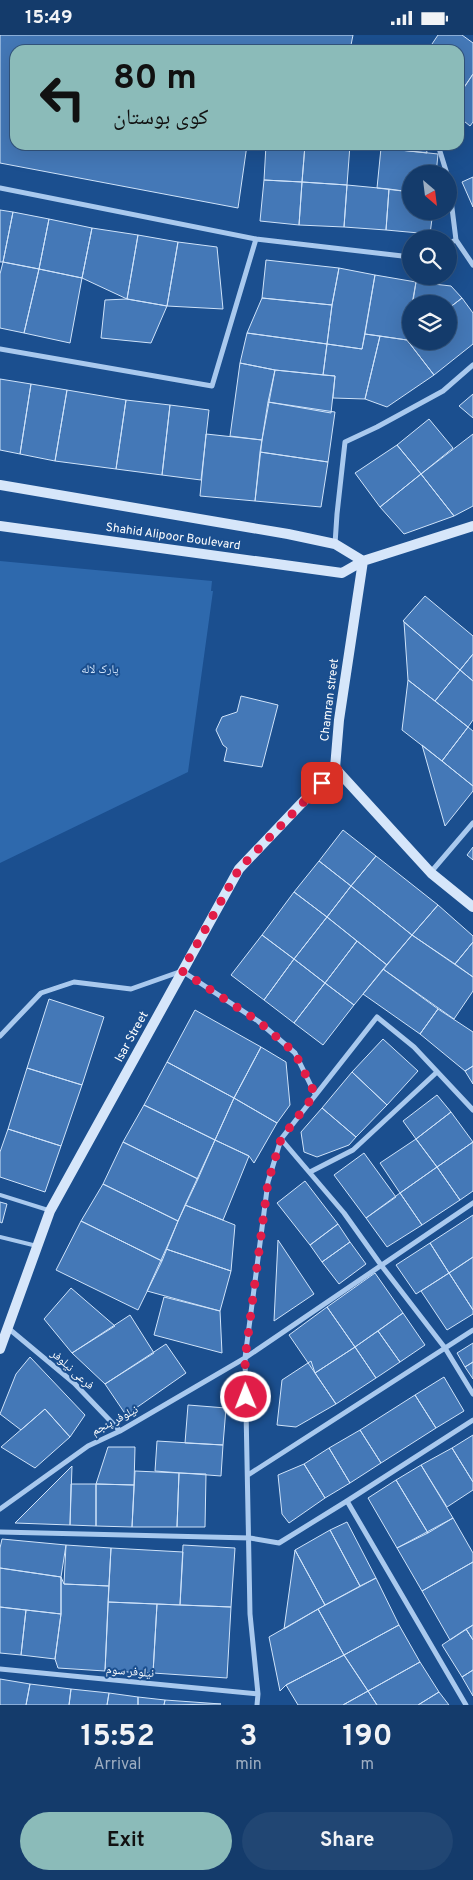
<!DOCTYPE html>
<meta charset="utf-8">
<style>
:root{--surface:#143b6b;--page:#214673;--text:#f1f3f6;--muted:#9dadc1;--line:#33557e;--accent:#8bbbb9}
body{margin:0;font-family:Overpass,"Noto Naskh Arabic",sans-serif;background:var(--page);color:var(--text);height:100vh;display:flex;flex-direction:column;font-size:19px;white-space:nowrap}
*{box-sizing:border-box;margin:0}
p{font-size:16px;color:var(--muted)}
.icon{flex:none;width:28px;height:28px;fill:none;stroke:currentColor;stroke-width:2;stroke-linecap:round;stroke-linejoin:round}
.map{position:relative;height:1670px;overflow:hidden}
.panel{display:flex;flex-direction:column;background:var(--surface);flex:1}
.panel>*{flex:none}
.banner{position:absolute;left:10px;top:10px;width:454px;height:105px;border-radius:15px;box-shadow:0 5px 20px #0002,0 0 0 1px var(--line);background:#8bbbb9;color:#111;overflow:hidden}
.needle{width:32px;rotate:152deg}
.controls{position:absolute;left:402px;top:130px;display:grid;gap:10px}
.controls a{display:grid;place-items:center;width:55px;height:55px;border-radius:50%;background:var(--surface);box-shadow:0 5px 20px #0002,0 0 0 1px var(--line);font-size:25px}
.pin{position:absolute;display:grid;place-items:center;width:42px;height:42px;color:#fff;margin:-21px;border-radius:10px;box-shadow:0 2px 8px #0006}
.me{position:absolute;width:55px;margin:-28px;rotate:359deg;stroke-linejoin:round;filter:drop-shadow(0 0 4px #0008)}
.turn{display:flex;align-items:center;gap:18px;height:105px;padding:0 20px;font-size:22px}
.turn .icon{width:65px;height:65px;stroke-width:2.5}
.turn b{display:block;font-size:35px;line-height:42px}
.eta{display:flex;justify-content:space-evenly;align-items:center;height:85px;text-align:center}
.eta b{font-size:30px;font-weight:700;line-height:35px}
.action{display:flex;gap:10px;margin-top:auto;padding:10px 20px}
.action a{flex:1;height:58px;border-radius:30px;background:var(--accent);color:#111;font-size:20px;font-weight:700;line-height:58px;text-align:center}
.action a+a{background:var(--page);color:var(--text)}
.status{display:flex;justify-content:space-between;align-items:center;height:35px;padding:0 25px;background:var(--surface);direction:ltr}
.status svg{height:14px;fill:currentColor}
.map>svg:first-child{display:block}
.green{fill:#2e69ad}
.building{fill:#4478b7;stroke:#cfe3fa}
.lines{fill:none;stroke-linecap:round;stroke-linejoin:round}
.lane{stroke:#a9c9ee;stroke-width:4}
.street{stroke:#a9c9ee;stroke-width:5}
.secondary{stroke:#d6e6fa;stroke-width:10}
.route{stroke:#e11d48;stroke-width:9;stroke-dasharray:0 16.2}
.labels{text-anchor:middle;dominant-baseline:central;stroke-width:4;stroke-linejoin:round;paint-order:stroke}
.street-label{font-size:12px;fill:#fff;stroke:#1b4f8f}
.park-label{font-size:12px;fill:#cfe3fa;stroke:#1b4f8f}
</style>
<div class="status"><b>15:49</b><svg viewBox="0 0 49 12"><path d="M0 12V9h3v3zM5 12V6h3v6zM10 12V3h3v9zM15 12V0h3v12zM26 1h20v11H26zM47 4h2v5h-2z"/></svg></div>
<div class="map">
<svg width="473" height="1670" viewBox="0 0 473 1670">
<rect width="100%" height="100%" fill="#1b4f8f"/>
<path class="green" d="M0 526 212 546 211 556H213L188 737 0 828Z"/>
<path class="building" d="M0 0H353L351 10 341 15H15V110H247L238 173 0 128Z
M438 0H462L473 8V39L459 60V15H428Z
M473 39V87L470 91 459 82V60Z
M266 110H305L302 147 264 145Z
M305 110H350L347 150 302 147Z
M354 110H381V113Z
M381 110H426L427 118 381 113Z
M381 113 438 119 436 139H411V157L377 153Z
M473 142V172L462 147Z
M264 145 302 147 299 190 260 186Z
M302 147 347 150 344 192 299 190Z
M347 150 389 154 386 195 344 192Z
M389 154 411 157V176H433L430 199 386 195Z
M0 175 13 177 3 227H0Z
M13 177 49 184 39 234 3 227Z
M49 184 92 193 82 243 39 234Z
M92 193 138 200 127 264 82 243Z
M138 200 178 207 167 271 127 264Z
M178 207 217 212 223 274 167 271Z
M266 225 339 233 332 270 262 263Z
M3 227 39 234 24 298 0 293V239Z
M339 233 375 240 362 314 327 309 332 270Z
M39 234 82 243 70 308 24 298Z
M375 240 416 247 407 305 365 299Z
M416 247 451 251 462 263 449 273V269H412Z
M262 263 332 270 327 309 247 298Z
M462 263 473 278V309L434 340 407 305 411 302V306H449V273Z
M127 264 167 271 151 308 101 303 105 265Z
M411 275V302L407 305Z
M247 298 327 309 323 340 275 335 240 328Z
M365 299 380 301 365 364 333 363 335 341 323 340 327 309 362 314Z
M380 301 407 305 434 340 387 372 365 364Z
M240 328 275 335 262 405 230 401Z
M275 335 335 341 331 378 268 367Z
M0 344 31 349 20 419 0 415Z
M31 349 67 355 55 426 20 419Z
M67 355 126 365 116 434 55 426Z
M473 359V383L459 371Z
M126 365 170 370 162 440 116 434Z
M268 367 335 377 328 427 260 417Z
M170 370 209 375 201 445 162 440Z
M429 384 453 413 421 439 397 410Z
M206 399 262 405 255 466 200 461Z
M473 399V471L454 481 421 439Z
M397 410 421 439 380 472 355 438Z
M260 417 328 427 321 472 255 466Z
M421 439 454 481 404 499 380 472Z
M425 561 473 601V619L460 635 403 586Z
M404 587 460 635 435 666 408 645Z
M473 619V646L460 635Z
M460 635 473 646V685L468 692 435 666Z
M408 645 468 692 442 726 402 695Z
M241 661 278 670 262 732 224 726 227 713 223 710 216 695 222 682 237 677Z
M468 692 473 696V751L442 726Z
M422 710 473 751V756L445 791Z
M343 795 376 821 351 851 319 826Z
M473 812V825L467 820Z
M376 821 438 870 412 900 351 851Z
M319 826 351 851 327 882 294 857Z
M351 851 412 900 387 930 327 882Z
M294 857 327 882 294 924 262 900Z
M438 870 473 901V907L455 929 412 900Z
M327 882 357 906 325 948 294 924Z
M262 900 294 924 264 965 231 940Z
M412 900 473 942V956L454 984 383 934Z
M357 906 387 930 354 970 325 948Z
M473 907V942L455 929Z
M294 924 325 948 294 988 264 965Z
M383 934 438 974 420 999 363 959Z
M325 948 354 970 323 1010 294 988Z
M49 964 104 982 82 1050 27 1033Z
M438 974 473 997V1031L465 1036 420 999Z
M195 975 261 1012 234 1063 167 1027Z
M383 1004 418 1036 387 1070 352 1037Z
M261 1012 286 1027 290 1070 277 1088 234 1063Z
M167 1027 234 1063 215 1105 144 1070Z
M473 1031V1049L465 1036Z
M27 1033 82 1050 61 1111 8 1094Z
M352 1037 387 1070 356 1102 322 1073Z
M437 1060 451 1077 416 1104 403 1086Z
M234 1063 277 1088 254 1128 249 1121 215 1105Z
M144 1070 215 1105 198 1144 123 1107Z
M322 1073 356 1102 349 1110 317 1122 304 1117 301 1097Z
M451 1077 473 1107 437 1132 416 1104Z
M8 1094 61 1111 45 1157 0 1142V1117Z
M416 1104 437 1132 400 1158 380 1128Z
M215 1105 249 1121 223 1185 185 1170Z
M123 1107 198 1144 178 1186 103 1149Z
M473 1107V1156L460 1165 437 1132Z
M364 1118 396 1162 366 1183 334 1140Z
M437 1132 460 1165 422 1190 400 1158Z
M305 1146 338 1189 310 1210 277 1168Z
M103 1149 178 1186 162 1226 81 1186Z
M400 1158 422 1190 387 1212 366 1183Z
M0 1167 7 1169 2 1188 0 1187Z
M185 1170 235 1190 231 1236 166 1214Z
M473 1180V1222L449 1238 430 1208Z
M81 1186 162 1226 138 1275 56 1235Z
M338 1189 350 1207 322 1227 310 1210Z
M278 1205 314 1259 274 1286Z
M350 1207 366 1229 339 1249 322 1227Z
M430 1208 449 1238 416 1259 396 1230Z
M166 1214 231 1236 220 1276 147 1256Z
M473 1222V1275L449 1238Z
M375 1238 403 1278 355 1312 327 1272Z
M449 1238 473 1275V1279L447 1295 421 1256Z
M71 1253 115 1291 72 1318 44 1284Z
M164 1262 220 1276 222 1318 154 1300Z
M327 1272 355 1312 315 1338 289 1300Z
M403 1278 425 1310 400 1327 378 1296Z
M130 1280 154 1318 105 1349 72 1318Z
M378 1296 400 1327 376 1343 355 1312Z
M473 1308V1327L465 1332 457 1318Z
M166 1309 186 1338 126 1380 105 1349Z
M355 1312 376 1343 336 1369 315 1338Z
M30 1322 85 1380 70 1402 45 1374 21 1395 0 1379 16 1339Z
M311 1326 315 1338 336 1369 296 1392 277 1390 282 1345Z
M473 1327V1344L465 1332Z
M444 1342 464 1376 436 1393 415 1360Z
M415 1360 436 1393 381 1428 360 1395Z
M188 1370 226 1373 223 1410 185 1408Z
M45 1374 70 1402 35 1433 1 1412Z
M360 1395 381 1428 350 1448 329 1413Z
M473 1400V1447L452 1413Z
M157 1406 223 1410 221 1441 155 1436Z
M108 1412H135L134 1450 96 1449Z
M329 1413 350 1448 325 1463 304 1429Z
M452 1413 473 1447V1455L447 1472 421 1430Z
M304 1429 325 1463 289 1488 282 1479 278 1440Z
M421 1430 453 1483 428 1498 396 1445Z
M72 1431 70 1490 15 1488Z
M135 1436 179 1438 177 1492H132Z
M179 1438 206 1439 205 1492H177Z
M396 1445 428 1498 397 1513 368 1463Z
M71 1449H96V1491L70 1490Z
M96 1449 134 1450 132 1492 96 1491Z
M453 1483 473 1518V1527L422 1556 397 1513Z
M347 1487 376 1543 360 1551 330 1495Z
M330 1495 360 1551 325 1570 295 1515Z
M2 1504 66 1510 61 1542 0 1533V1513Z
M66 1510 111 1513 109 1551 64 1549Z
M183 1510 235 1513 231 1572 180 1570Z
M111 1513 183 1517 180 1570 108 1567Z
M295 1515 325 1570 284 1594Z
M473 1527V1590L450 1605 422 1556Z
M0 1533 61 1542V1579L0 1572Z
M61 1542 64 1549 109 1551 105 1636 58 1633 55 1624 61 1579Z
M376 1543 399 1590 344 1620 318 1574Z
M108 1567 157 1569 153 1638 105 1636Z
M157 1569 231 1572 227 1643 153 1638Z
M0 1572 26 1575 21 1620 0 1618Z
M318 1574 344 1620 286 1650 280 1656 269 1602Z
M26 1575 61 1579 55 1624 21 1620Z
M399 1590 420 1627 368 1656 344 1620Z
M473 1590V1605L466 1594Z
M466 1594 473 1605V1635L462 1642 442 1610Z
M344 1620 368 1656 343 1670H298L286 1650Z
M420 1627 439 1657 418 1670H377L368 1656Z
M473 1635V1661L462 1642Z
M0 1644 30 1649 26 1670H0Z
M30 1649 71 1654 69 1670H26Z
M71 1654 109 1658 107 1670H69Z
M368 1656 377 1670H343Z
M439 1657 449 1670H418Z
M109 1658 138 1662V1670H107Z
M138 1662 165 1665 164 1670H138Z
M165 1665 221 1669 164 1670Z"/>
<g class="lines">
<path class="lane" d="M0 1160 48 1175
M0 1202 37 1211"/>
<path class="street" d="M438 110 447 139
M449 149 456 205
M0 153 256 204 411 222
M449 208 456 205 473 230
M0 314 212 351 256 204
M335 509 337 479 345 407 377 392 443 356 473 330
M431 837 473 788
M0 1001 41 958 74 947 131 954 182 936 258 986 295 1018 315 1059
M281 1104 344 1178 381 1230 445 1313 473 1359
M310 1137 353 1115 437 1037
M8 1293 74 1348 120 1396
M248 1440 473 1295
M347 1466 466 1670
M0 1474 88 1411 120 1396 245 1323 473 1168
M0 1497 250 1503 279 1508 347 1466 473 1385
M0 1634 258 1659
M257 1670 258 1659 250 1579 245 1323 268 1147 281 1104 377 982 414 1012 473 1075"/>
<path class="secondary" d="M0 450 288 499 335 509 363 526
M0 491 342 538 363 526 473 491
M363 526 339 685 335 733 431 838 473 872
M0 1314 50 1176 239 834 335 733"/>
</g>
<g class="lines">
<path class="route" d="M246 1362 245 1324 268 1147 281 1104 315 1059 295 1018 258 986 182 936 239 834 322 748"/>
</g>
<g class="labels">
<g class="street-label">
<text transform="translate(173 502) rotate(8)">Shahid Alipoor Boulevard</text>
<text transform="translate(330 665) rotate(-83)">Chamran street</text>
<text transform="translate(132 1002) rotate(-61)">Isar Street</text>
<text transform="translate(72 1335) rotate(42)">فرعی نیلوفر</text>
<text transform="translate(115 1386) rotate(-28)">نیلوفر پنجم</text>
<text transform="translate(130 1637) rotate(5)">نیلوفر سوم</text>
</g>
<g class="park-label">
<text x="100" y="635">پارک لاله</text>
</g>
</g>
</svg>
<div class="controls">
<a><svg class="needle" viewBox="-14 -14 28 28"><path d="M0-13l5 13h-10z" fill="#e53935"/><path d="M0 13l5-13h-10z" fill="#9dadc1"/></svg></a>
<a><svg class="icon" aria-label="search" viewBox="0 0 24 24"><circle cx="10" cy="10" r="6"/><path d="M15 15l6 6"/></svg></a>
<a><svg class="icon" aria-label="layers" viewBox="0 0 24 24"><path d="M12 4l9 5-9 5-9-5zM3 14l9 5 9-5"/></svg></a>
</div>
<div class="pin" style="left:322px;top:748px;background:#d93025"><svg class="icon" aria-label="arrive" viewBox="0 0 24 24"><path d="M6 21V4h12l-3 4 3 4H6"/></svg></div>
<svg class="me" style="left:246px;top:1362px" viewBox="-20 -20 40 40"><circle r="17" fill="#e11d48" stroke="#fff" stroke-width="3"/><path d="M0-11L8 9 0 5-8 9z" fill="#fff"/></svg>
<div class="banner">
<div class="turn"><svg class="icon" aria-label="left" viewBox="0 0 24 24"><path d="M17 20v-9H6M10 6l-5 5 5 5"/></svg><div><b>80 m</b>کوی بوستان</div></div>
</div>
</div>
<section class="panel">
<div class="eta">
<div><b>15:52</b><p>Arrival</p></div>
<div><b>3</b><p>min</p></div>
<div><b>190</b><p>m</p></div>
</div>
<div class="action"><a>Exit</a><a>Share</a></div>
</section>
